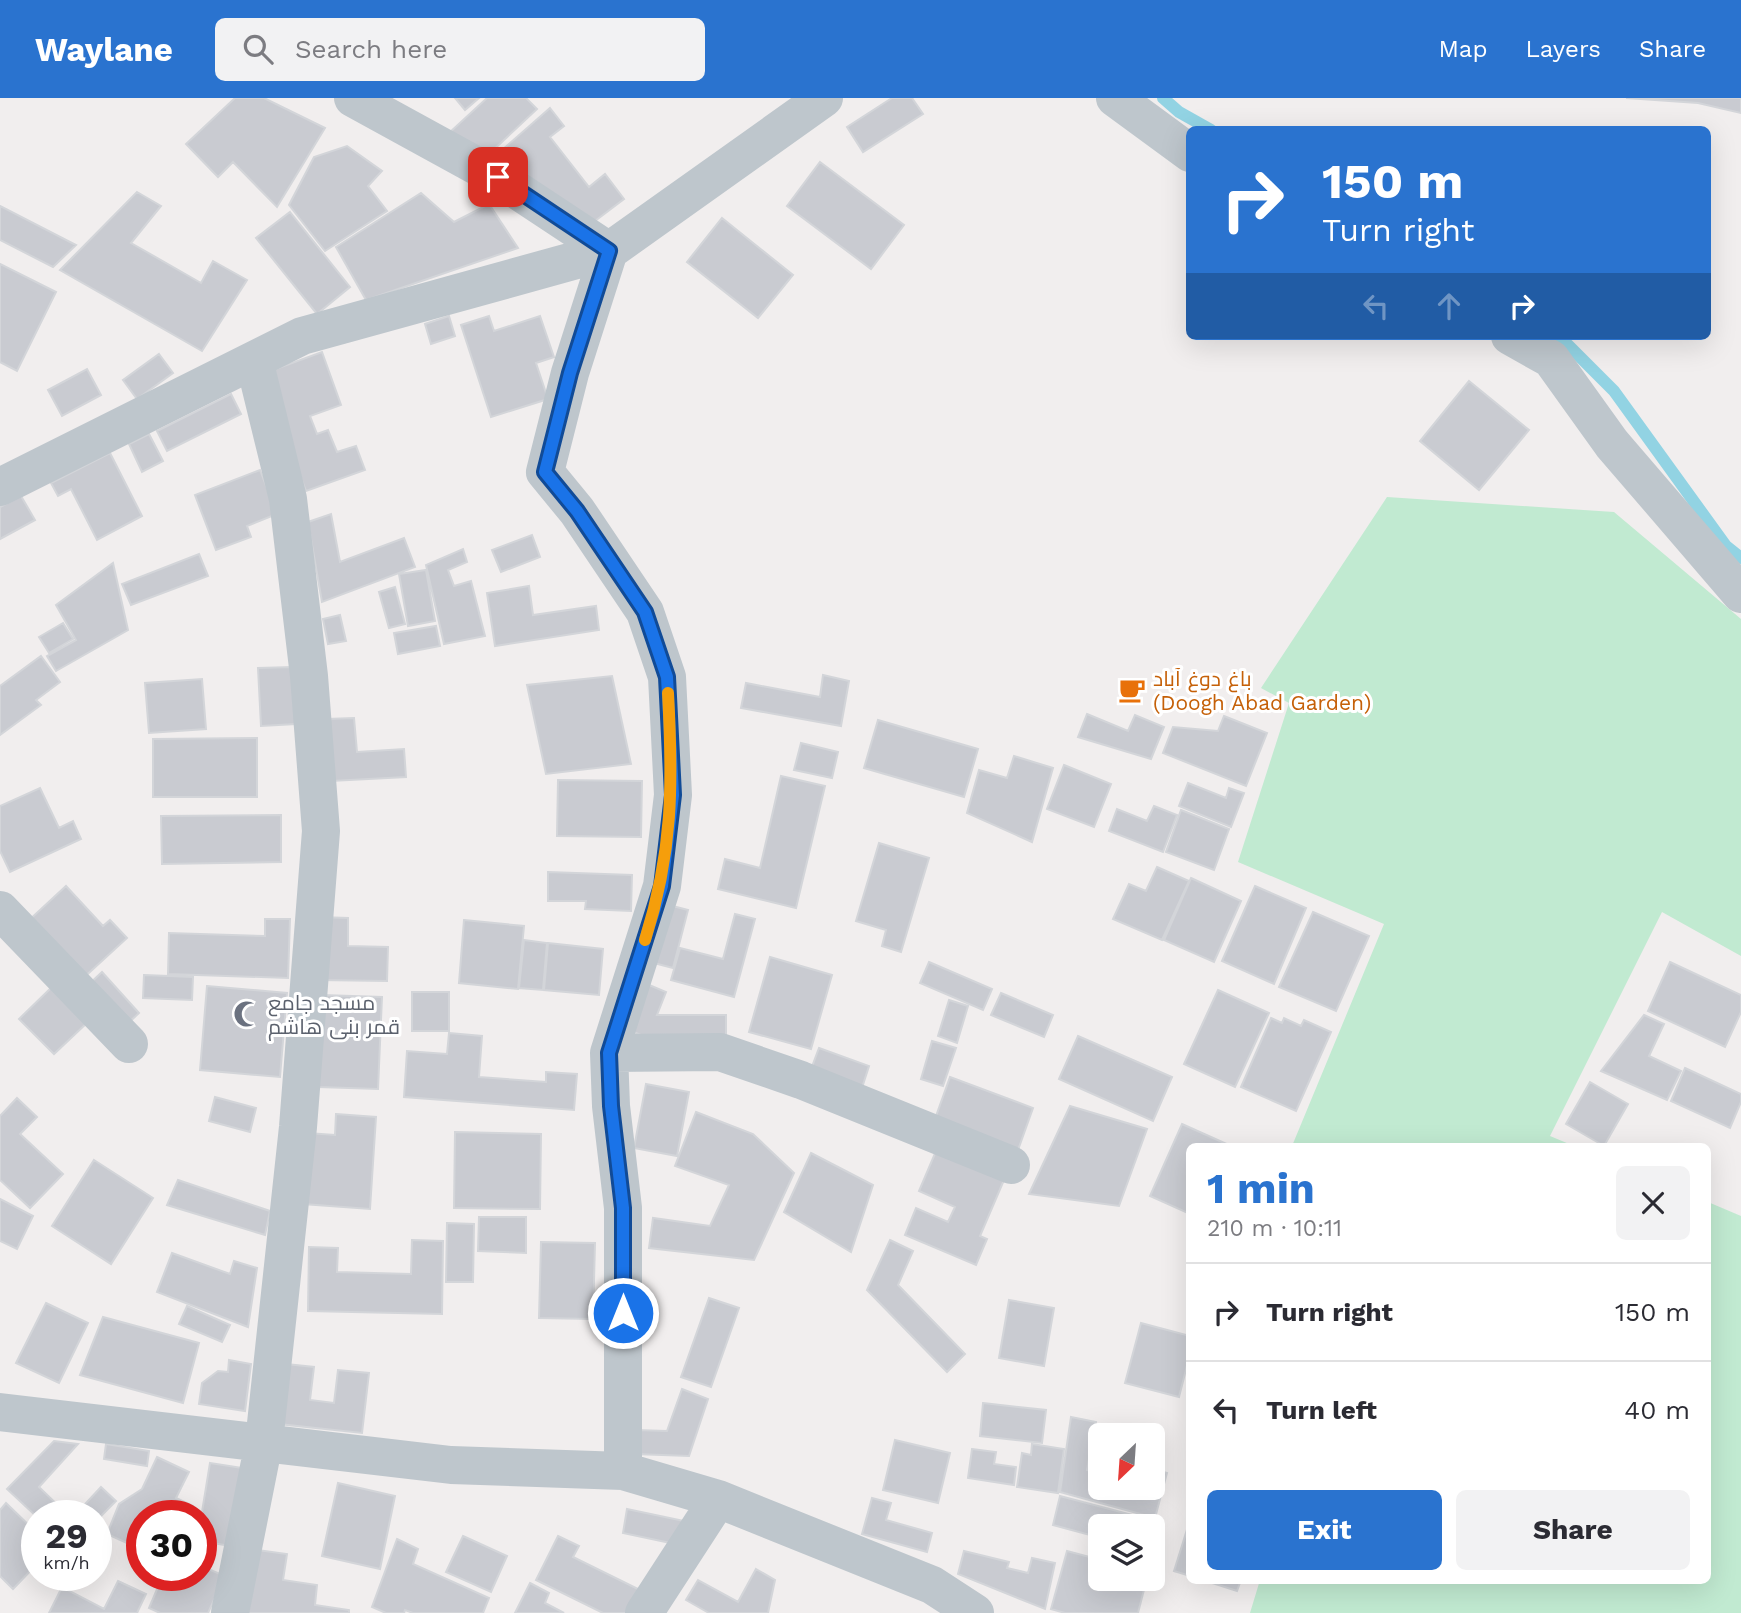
<!DOCTYPE html>
<meta charset="utf-8">
<style>
:root{--surface:#fff;--page:#f2f2f3;--text:#2b2b33;--muted:#7c7c81;--line:#e1e1e2;--accent:#2a73cf}
body{margin:0;font-family:"Work Sans",Cairo,sans-serif;background:var(--page);color:var(--text);height:100vh;display:flex;flex-direction:column;font-size:26px;white-space:nowrap}
*{box-sizing:border-box;margin:0}
p{font-size:23px;color:var(--muted)}
.icon{flex:none;width:38px;height:38px;fill:none;stroke:currentColor;stroke-width:2;stroke-linecap:round;stroke-linejoin:round}
.map{position:relative;flex:1;overflow:hidden}
.details{position:absolute;left:1186px;top:1045px;width:525px;height:441px;display:flex;flex-direction:column;background:var(--surface);border-radius:10px;box-shadow:0 7px 28px #0002}
.details>*{flex:none}
.guide{position:absolute;left:1186px;top:28px;width:525px;height:214px;border-radius:10px;box-shadow:0 7px 28px #0002;background:#2a73cf;color:#fff;overflow:hidden}
.needle{width:46px;rotate:205deg}
.fabs{position:absolute;left:1088px;top:1325px;display:grid;gap:14px}
.fabs a{display:grid;place-items:center;width:77px;height:77px;border-radius:10px;background:var(--surface);box-shadow:0 7px 28px #0002;font-size:35px}
.speed{position:absolute;left:21px;top:1402px;display:flex;gap:14px;font-size:35px;font-weight:700;text-align:center}
.speed>*{display:grid;place-content:center;width:91px;height:91px;border-radius:50%;background:var(--surface);box-shadow:0 7px 28px #0002;line-height:1}
.speed small{font-size:18px;font-weight:400}
.speed .limit{border:10px solid #d22;background:#fff;color:#111}
.pin{position:absolute;display:grid;place-items:center;width:60px;height:60px;color:#fff;margin:-30px;border-radius:14px;box-shadow:0 4px 10px #0006}
.me{position:absolute;width:77px;margin:-38px;rotate:0deg;stroke-linejoin:round;filter:drop-shadow(0 0 5px #0008)}
.turn{display:flex;align-items:center;gap:24px;height:147px;padding:0 21px;font-size:32px}
.turn .icon{width:91px;height:91px;stroke-width:2.5}
.turn b{display:block;font-size:49px;line-height:60px}
.lanes{display:flex;align-items:center;height:66px;padding:0 21px;background:#0003;justify-content:center;gap:35px;direction:ltr}
.lanes .off{opacity:.35}
.round{display:grid;place-items:center;flex:none;width:74px;height:74px;border-radius:10px;background:var(--page)}
.overview{display:flex;align-items:center;justify-content:space-between;height:119px;padding:0 21px}
h1{font-size:42px;font-weight:700;line-height:52px;color:var(--accent)}
.cta{display:flex;gap:14px;margin-top:auto;padding:14px 21px}
.cta a{flex:1;height:80px;border-radius:10px;background:var(--accent);color:#fff;font-size:28px;font-weight:700;line-height:80px;text-align:center}
.cta a+a{background:var(--page);color:var(--text)}
ul{padding:0;list-style:none}
li{display:flex;align-items:center;gap:21px;height:98px;padding:0 21px;border-top:2px solid var(--line)}
li div{flex:1}
li b{display:block;font-size:26px}
li em{font-style:normal}
header{display:flex;align-items:center;gap:42px;box-sizing:border-box;height:98px;padding:0 35px;background:var(--accent);color:#fff}
header strong{font-size:33px}
nav{display:flex;gap:38px;margin-inline-start:auto;font-size:24px}
.search{width:490px;height:63px;background:var(--page);display:flex;align-items:center;gap:18px;box-sizing:border-box;padding:0 24px;border-radius:10px;color:var(--muted);font-size:26px}
.map>svg:first-child{display:block}
.green{fill:#c1ead1}
.lines{fill:none;stroke-linecap:round;stroke-linejoin:round}
.stream{stroke:#92d3e3;stroke-width:12}
.building{fill:#c9cbd1;stroke:#d3d5d9;stroke-width:2}
.minor{stroke:#bec6cc;stroke-width:38}
.route-casing{stroke:#114b97;stroke-width:18}
.route{stroke:#1a73e8;stroke-width:12}
.slow{stroke:#f59e0b;stroke-width:12}
.labels{text-anchor:middle;dominant-baseline:central;stroke-width:6;stroke-linejoin:round;paint-order:stroke}
.food-label{font-size:21px;fill:#c56008;stroke:#fff;text-anchor:start}
.worship-label{font-size:21px;fill:#5b616d;stroke:#fff;text-anchor:start}
</style>
<header>
<strong>Waylane</strong>
<div class="search"><svg class="icon" aria-label="search" viewBox="0 0 24 24"><circle cx="10" cy="10" r="6"/><path d="M15 15l6 6"/></svg>Search here</div>
<nav><a>Map</a><a>Layers</a><a>Share</a></nav>
</header>
<div class="map">
<svg width="1741" height="1515" viewBox="0 0 1741 1515">
<rect width="100%" height="100%" fill="#f1eeee"/>
<path class="green" d="M1387 399 1614 414 1741 521V858L1662 814 1550 1038 1574 1048H1292L1384 826 1238 764 1289 605 1261 590Z
M1708 1104 1741 1118V1515H1250L1260 1482H1708Z"/>
<g class="lines">
<path class="stream" d="M1163 0 1179 14 1211 32
M1559 238 1614 293 1726 448 1741 460"/>
</g>
<path class="building" d="M235 0H264L325 30 277 109 233 64 218 79 186 46Z
M455 0H479L465 12Z
M487 0H526L537 11 488 57 449 35Z
M892 0H912L923 16 863 54 847 29Z
M1626 0H1741V15L1698 5Z
M550 10 564 28 550 39 589 89 605 76 624 101 587 129 494 59Z
M347 48 382 73 368 88 387 113 325 153 289 107 314 59Z
M820 64 904 127 871 171 787 108Z
M137 94 161 108 131 145 201 185 213 163 247 182 202 253 60 172Z
M421 95 454 124 489 106 518 150 366 202 336 149Z
M0 108 76 147 53 169 0 142Z
M290 114 350 189 317 216 256 140Z
M722 120 793 177 758 220 687 164Z
M0 166 56 194 17 273 0 264Z
M449 218 455 238 431 246 425 226Z
M489 218 494 233 540 218 554 259 536 265 548 301 491 319 461 227Z
M322 254 341 307 310 318 317 336 328 332 337 354 356 348 365 372 306 393 262 276Z
M159 256 173 275 137 301 123 282Z
M87 271 101 297 62 318 48 292Z
M1469 283 1529 332 1479 392 1420 343Z
M231 296 241 316 167 353 157 333Z
M149 336 163 363 142 374 129 346Z
M110 355 142 418 97 442 71 391 58 398 51 385Z
M260 372 277 416 247 428 251 439 216 452 195 397Z
M21 398 35 422 0 441V409Z
M331 416 340 464 404 440 415 469 322 504 308 424Z
M532 437 540 459 501 474 492 452Z
M463 451 467 464 448 472 454 488 471 483 485 538 444 546 426 467Z
M199 456 208 478 131 507 122 486Z
M113 465 128 532 56 573 47 558 76 542 56 507Z
M426 472 435 523 408 528 399 476Z
M529 488 533 517 596 508 599 532 495 548 487 495Z
M395 489 405 526 389 530 379 494Z
M340 517 346 543 328 546 323 521Z
M63 525 73 541 49 555 39 539Z
M436 528 440 548 398 556 394 535Z
M41 558 60 584 36 602 41 607 0 637V588Z
M293 569 296 626 261 628 258 570Z
M823 577 849 583 841 628 741 610 746 585 820 599Z
M612 578 631 666 546 676 527 587Z
M202 581 206 631 149 635 145 585Z
M1087 616 1128 633 1135 617 1164 629 1151 661 1078 639Z
M1224 618 1267 635 1246 688 1163 655 1173 629 1218 633Z
M354 620 357 654 404 651 406 679 331 683 327 621Z
M878 622 978 651 964 699 864 670Z
M257 640V699H153V641Z
M801 645 838 654 832 680 794 672Z
M1014 658 1053 670 1032 744 967 715 979 672 1007 680Z
M1064 667 1111 686 1094 729 1047 711Z
M781 678 825 688 796 810 718 791 725 761 760 770Z
M558 682 642 683 641 739 557 738Z
M1188 685 1226 700 1229 690 1244 695 1231 729 1179 708Z
M40 690 59 730 73 723 81 741 10 774 0 753V708Z
M1154 708 1177 717 1163 754 1109 733 1117 711 1147 723Z
M1181 712 1229 731 1214 772 1166 754Z
M281 717V764L162 766 161 718Z
M879 745 929 760 901 854 882 848 886 832 856 823Z
M1157 769 1189 783 1162 842 1113 821 1129 786 1146 793Z
M548 774 632 777 631 813 585 811 586 803H548Z
M1191 780 1241 803 1214 864 1164 842Z
M66 788 103 828 110 822 127 840 80 883 27 824Z
M1255 788 1306 810 1274 886 1222 863Z
M665 806 688 812 673 870 650 864Z
M1313 814 1369 838 1336 913 1279 889Z
M735 816 755 821 734 899 671 882 680 850 723 861Z
M319 819 348 820V848L388 849 387 883 318 882Z
M265 821H290L288 880 168 876 169 835 265 838Z
M464 822 524 828 518 891 459 885Z
M524 842 547 845 543 892 519 890Z
M548 845 603 851 599 897 544 892Z
M770 859 832 877 811 951 749 934Z
M929 864 992 891 983 912 920 885Z
M1670 864 1741 897V914L1725 949 1648 913Z
M102 874 139 915 123 930 86 889Z
M144 877 193 879 192 902 143 900Z
M642 884 666 894 657 917H726V941L648 940 624 930Z
M53 888 88 924 54 956 19 921Z
M207 888 287 895 280 979 200 972Z
M1218 892 1269 915 1235 989 1184 966Z
M412 894H449V933H412Z
M1001 895 1053 917 1044 939 991 917Z
M322 897 382 899 378 991 319 989Z
M949 902 968 908 957 945 938 938Z
M1644 917 1664 926 1649 958 1681 973 1667 1002 1601 973Z
M1271 920 1282 925 1284 920 1301 928 1304 922 1331 934 1296 1013 1241 989Z
M449 935 482 938 479 979 546 984V974L577 976 574 1012 404 999 407 953 447 956Z
M1078 938 1172 979 1153 1023 1059 981Z
M932 943 956 950 943 988 921 981Z
M819 950 869 968 861 993 810 974Z
M1685 970 1741 996V1004L1730 1030 1671 1003Z
M950 979 1033 1010 1018 1052 935 1021Z
M1590 984 1628 1006 1604 1048 1566 1026Z
M646 986 689 994 677 1058 634 1050Z
M215 999 256 1010 250 1034 209 1023Z
M17 1000 37 1019 20 1036 63 1076 30 1110 0 1082V1018Z
M1070 1008 1147 1031 1119 1108 1029 1096Z
M696 1014 753 1036 794 1075 754 1162 649 1150 653 1120 710 1128 729 1087 675 1068Z
M336 1016 376 1019 370 1111 303 1106 308 1035 335 1037Z
M1182 1026 1231 1048H1190V1116L1150 1098Z
M455 1034 541 1036 540 1111 454 1110Z
M936 1053 1004 1082 980 1138 987 1141 976 1167 905 1137 916 1110 948 1124 955 1109 919 1093Z
M811 1055 873 1087 851 1154 784 1114Z
M94 1062 153 1100 111 1166 52 1128Z
M178 1082 270 1113 265 1137 167 1107Z
M0 1101 33 1118 17 1151 0 1143Z
M479 1119H526V1155L478 1153Z
M447 1125 474 1126 473 1184H446Z
M412 1142 443 1143 442 1216 308 1213 309 1149 338 1150 337 1174 411 1176Z
M890 1142 913 1153 898 1187 965 1256 947 1274 867 1192Z
M541 1144 595 1145 593 1221 539 1220Z
M172 1155 230 1176 234 1163 257 1170 248 1229 157 1194Z
M709 1200 739 1210 711 1289 681 1279Z
M1009 1202 1054 1210 1044 1268 999 1260Z
M46 1205 88 1225 59 1285 16 1265Z
M187 1208 230 1227 222 1244 179 1226Z
M103 1219 199 1245 183 1305 80 1277Z
M1141 1225 1190 1238V1256L1179 1299 1125 1285Z
M229 1262 251 1266 245 1313 199 1306 202 1285 218 1273 228 1274Z
M286 1266 314 1269 310 1302 334 1305 338 1272 369 1275 362 1335 279 1326Z
M682 1291 708 1301 689 1358 635 1356 636 1332 667 1333Z
M983 1305 1046 1312 1042 1345 980 1338Z
M1071 1319 1096 1324 1087 1372 1101 1375V1390H1153V1371L1167 1375 1155 1420 1060 1394Z
M895 1342 950 1355 938 1405 883 1392Z
M54 1343 78 1346 39 1389 69 1418 37 1419 7 1391Z
M106 1346 149 1353 147 1368 104 1361Z
M1032 1346 1064 1351 1058 1395 1017 1389 1022 1355 1031 1357Z
M972 1351 996 1354 994 1366 1016 1369 1014 1387 968 1380Z
M157 1359 189 1374 176 1400 193 1408 188 1418H142V1452L107 1436 119 1406 142 1391Z
M210 1365 249 1371 236 1449 201 1443V1420Z
M338 1385 395 1398 380 1471 322 1458Z
M101 1389 116 1403 96 1423V1418H74Z
M1060 1398 1155 1423 1153 1431V1428H1101V1440L1053 1427Z
M872 1400 891 1405 886 1422 932 1435 927 1454 862 1436Z
M6 1405 37 1435V1466L13 1491 0 1478V1412Z
M627 1411 684 1423 680 1447 623 1435Z
M1190 1422V1478L1174 1473Z
M463 1438 507 1458 491 1494 446 1474Z
M558 1438 579 1448 573 1459 642 1493 631 1515H603L536 1482Z
M397 1441 418 1451 413 1466 489 1500 483 1515H413L405 1512 404 1515H386L372 1509Z
M251 1451 287 1456 283 1482 317 1487 315 1507 349 1512V1515H242Z
M964 1453 1009 1464 1007 1470 1028 1475 1032 1460 1055 1465 1045 1511 958 1476Z
M1067 1453 1101 1462V1480H1147L1138 1515H1065L1051 1511Z
M201 1468 225 1478 208 1515H160L149 1510 163 1477H201Z
M756 1471 775 1482 768 1515H709L686 1502 698 1482 738 1504Z
M1203 1482H1241L1237 1493Z
M118 1483 146 1496 137 1515H49L62 1489 104 1511Z
M530 1485 549 1495 545 1505 564 1515H515Z"/>
<g class="lines">
<path class="minor" d="M353 0 497 79 609 153 570 275 545 374 577 413 645 514 667 579 673 697 662 788 609 955 611 1008 623 1110V1373
M1115 0 1190 55
M1510 238 1551 261 1612 346 1741 496
M0 389 302 238 609 153 824 0
M0 812 129 946
M609 955 720 954 801 982 1011 1067
M0 1314 451 1367 623 1373 718 1401 932 1487 975 1515
M230 1515 264 1344 298 1029 321 733 309 578 288 401 254 262
M644 1515 718 1401"/>
</g>
<g class="lines">
<g class="route-casing">
<path id="route" d="M498 79 609 153 570 275 545 374 577 413 645 514 667 579 673 697 662 788 609 955 611 1008 623 1110V1215"/>
</g>
<use href="#route" class="route"/>
<path class="slow" d="M645 842C673 753 673 687 668 595"/>
</g>
<defs>
<g id="cafe-bare" transform="scale(2.1)"><path d="M-5.5-4.5H6V0H3Q3 3.5 0 3.5H-2.5Q-5.5 3.5-5.5 0ZM3-3.2v2h1.7v-2ZM-6 4.5H4V6H-6Z" fill="#e8710a" stroke="#fff" stroke-width="2.5" paint-order="stroke"/></g>
<g id="mosque-bare" transform="scale(2.1)"><path d="M3.5-4.9A6 6 0 1 0 3.5 4.9A5 5 0 1 1 3.5-4.9Z" fill="#6b7280" stroke="#fff" stroke-width="2.5" paint-order="stroke"/></g>
</defs>
<g fill-rule="evenodd">
<use href="#cafe-bare" x="1132" y="592"/>
<use href="#mosque-bare" x="247" y="916"/>
</g>
<g class="labels">
<g class="food-label">
<text x="1153" y="580">باغ دوغ آباد<tspan x="1153" dy="24">(Doogh Abad Garden)</tspan></text>
</g>
<g class="worship-label">
<text x="268" y="904">مسجد جامع<tspan x="268" dy="24">قمر بنی هاشم</tspan></text>
</g>
</g>
</svg>
<div class="fabs">
<a><svg class="needle" viewBox="-14 -14 28 28"><path d="M0-13l5 13h-10z" fill="#e53935"/><path d="M0 13l5-13h-10z" fill="#7c7c81"/></svg></a>
<a><svg class="icon" aria-label="layers" viewBox="0 0 24 24"><path d="M12 4l9 5-9 5-9-5zM3 14l9 5 9-5"/></svg></a>
</div>
<div class="speed"><div>29<small>km/h</small></div><div class="limit">30</div></div>
<div class="pin" style="left:498px;top:79px;background:#d93025"><svg class="icon" aria-label="arrive" viewBox="0 0 24 24"><path d="M6 21V4h12l-3 4 3 4H6"/></svg></div>
<svg class="me" style="left:623px;top:1215px" viewBox="-20 -20 40 40"><circle r="17" fill="#1a73e8" stroke="#fff" stroke-width="3"/><path d="M0-11L8 9 0 5-8 9z" fill="#fff"/></svg>
<div class="guide">
<div class="turn"><svg class="icon" aria-label="right" viewBox="0 0 24 24"><path d="M7 20v-9h11M14 6l5 5-5 5"/></svg><div><b>150 m</b>Turn right</div></div>
<div class="lanes"><svg class="icon off" aria-label="left" viewBox="0 0 24 24"><path d="M17 20v-9H6M10 6l-5 5 5 5"/></svg><svg class="icon off" aria-label="ahead" viewBox="0 0 24 24"><path d="M12 20V5M6 11l6-6 6 6"/></svg><svg class="icon" aria-label="right" viewBox="0 0 24 24"><path d="M7 20v-9h11M14 6l5 5-5 5"/></svg></div>
</div>
<section class="details">
<div class="overview"><div><h1>1 min</h1><p>210 m · 10:11</p></div><a class="round"><svg class="icon" aria-label="close" viewBox="0 0 24 24"><path d="M6 6l12 12M18 6L6 18"/></svg></a></div>
<ul>
<li><svg class="icon" aria-label="right" viewBox="0 0 24 24"><path d="M7 20v-9h11M14 6l5 5-5 5"/></svg><div><b>Turn right</b></div><em>150 m</em></li>
<li><svg class="icon" aria-label="left" viewBox="0 0 24 24"><path d="M17 20v-9H6M10 6l-5 5 5 5"/></svg><div><b>Turn left</b></div><em>40 m</em></li>
</ul>
<div class="cta"><a>Exit</a><a>Share</a></div>
</section>
</div>
